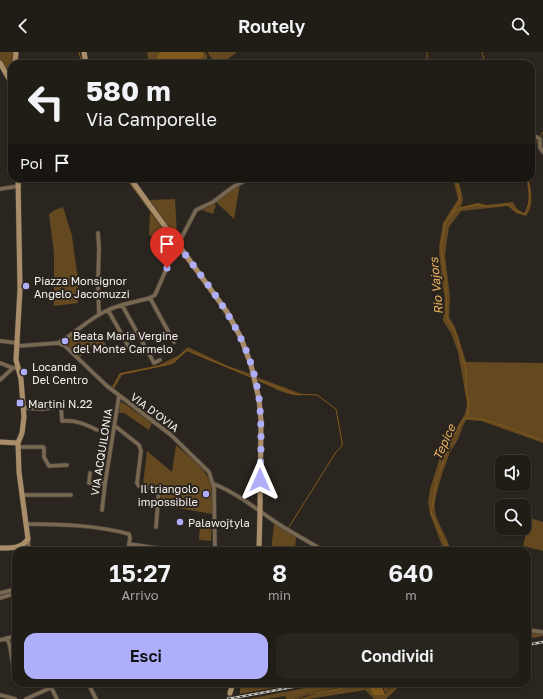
<!DOCTYPE html>
<html lang="it">
<style>
:root{--surface:#201c16;--page:#28251f;--text:#f1f3f6;--muted:#a2a1a1;--line:#3d3a35;--accent:#afaefa}
body{margin:0;font-family:"Golos Text",sans-serif;background:var(--page);color:var(--text);height:100vh;display:flex;flex-direction:column;font-size:15px;white-space:nowrap}
*{box-sizing:border-box;margin:0}
p{font-size:13px;color:var(--muted)}
.icon{flex:none;width:22px;height:22px;fill:none;stroke:currentColor;stroke-width:2;stroke-linecap:round;stroke-linejoin:round}
.map{position:relative;flex:1;overflow:hidden}
.details{position:absolute;left:12px;top:495px;width:519px;height:140px;display:flex;flex-direction:column;background:var(--surface);border-radius:12px;box-shadow:0 1px 3px #0004,0 0 0 1px var(--line)}
.details>*{flex:none}
.guide{position:absolute;left:8px;top:8px;width:527px;height:122px;border-radius:12px;box-shadow:0 1px 3px #0004,0 0 0 1px var(--line);background:#201c16;color:var(--text);overflow:hidden}
.fabs{position:absolute;left:495px;top:403px;display:grid;gap:8px}
.fabs a{display:grid;place-items:center;width:36px;height:36px;border-radius:8px;background:var(--surface);box-shadow:0 1px 3px #0004,0 0 0 1px var(--line);font-size:20px}
.pin{position:absolute;display:grid;place-items:center;width:34px;height:34px;color:#fff;margin:-41px -17px;border-radius:50% 50% 50% 0;rotate:-45deg;box-shadow:0 0 4px #0007}
.pin .icon{rotate:45deg}
.me{position:absolute;width:44px;margin:-22px;rotate:0deg;stroke-linejoin:round;filter:drop-shadow(0 0 3px #0008)}
.turn{display:flex;align-items:center;gap:14px;height:84px;padding:0 12px;font-size:18px}
.turn .icon{width:52px;height:52px;stroke-width:2.5}
.turn b{display:block;font-size:28px;line-height:34px}
.then{display:flex;align-items:center;height:38px;padding:0 12px;background:#0003;gap:8px;font-size:15px}
.eta{display:flex;justify-content:space-evenly;align-items:center;height:68px;text-align:center}
.eta b{font-size:24px;font-weight:600;line-height:28px}
.button{display:flex;gap:8px;margin-top:auto;padding:8px 12px}
.button a{flex:1;height:46px;border-radius:12px;background:var(--accent);color:#111;font-size:16px;font-weight:600;line-height:46px;text-align:center}
.button a+a{background:var(--page);color:var(--text)}
header{display:flex;justify-content:space-between;align-items:center;height:52px;padding:0 12px;background:var(--surface);font-size:18px;font-weight:600}
.map>svg:first-child{display:block}
.green{fill:#644820}
.water{fill:#815a1d}
.lines{fill:none;stroke-linecap:round;stroke-linejoin:round}
.stream{stroke:#815a1d;stroke-width:1}
.secondary-tunnel{stroke:#48443d;stroke-width:5;stroke-dasharray:5 2.5;stroke-linecap:butt}
.street-casing{stroke:#46423b;stroke-width:5}
.secondary-casing{stroke:#46423b;stroke-width:6}
.street{stroke:#796851;stroke-width:3.5}
.secondary{stroke:#a98d68;stroke-width:5}
.rail-casing{stroke:#c6c2bd;stroke-width:2.5}
.rail{stroke:#2a251e;stroke-width:1;stroke-dasharray:3;stroke-linecap:butt}
.route{stroke:#afaefa;stroke-width:7;stroke-dasharray:0 12.6}
.poi-dot{fill:#afaefa;stroke:#2a251e;stroke-width:1.5}
.labels{text-anchor:middle;dominant-baseline:central;stroke-width:4;stroke-linejoin:round;paint-order:stroke}
.poi-label{font-size:11px;fill:#f5f1ed;stroke:#2a251e;text-anchor:start}
.street-label{font-size:11px;fill:#f5f1ed;stroke:#2a251e}
.water-label{font-size:12px;font-style:italic;fill:#ecb25f;stroke:#2a251e}
</style>
<header><svg class="icon" aria-label="back" viewBox="0 0 24 24"><path d="M15 5l-7 7 7 7"/></svg>Routely<svg class="icon" aria-label="search" viewBox="0 0 24 24"><circle cx="10" cy="10" r="6"/><path d="M15 15l6 6"/></svg></header>
<div class="map">
<svg width="543" height="647" viewBox="0 0 543 647">
<rect width="100%" height="100%" fill="#2a251e"/>
<path class="green" d="M0 0H14L12 17 5 16 0 8Z
M147 0H160L158 2 157 6 159 12H149Z
M203 0H205L207 3V12H195L199 10 204 3Z
M207 0H237L228 7 217 10 213 8Z
M453 126H458L463 147 461 155 478 151 487 153 513 150 517 157 524 161C532 153 528 136 526 126H528C532 138 534 154 526 164L516 161 508 154 461 159 449 175 445 203 450 245 449 265 455 275 466 310 543 311V391L481 369 466 368C462 375 461 380 458 387 456 392 452 396 450 400 445 414 433 446 435 459 437 470 443 478 447 488 449 492 449 495 452 499H444L430 462 428 450 430 437 440 405 465 362 467 351 458 300 451 281 443 269 445 246 440 221 439 195 443 171 458 147Z
M240 132 234 167 216 150Z
M175 147 177 183 173 181 150 148Z
M213 152 216 153 213 162 199 157Z
M63 155 72 184 78 228V251L54 254V201L49 162 55 158Z
M150 160 175 194V196L149 183Z
M80 279 86 288 91 285 95 291 80 305 68 293V287Z
M99 281 107 295 100 299 92 285Z
M188 295 228 314 252 322V326L187 299 174 311 167 313 122 323 114 337 112 335 120 321 159 313 179 303Z
M257 325 304 343C289 346 271 334 258 329Z
M122 350 152 371 149 378 124 361H119L120 351Z
M176 393C188 404 204 414 210 430 213 439 212 453 212 462L178 456 161 447 162 435 143 432 147 399 172 420Z
M530 466 543 470V499L523 494Z
M200 468 212 469 211 489 199 488Z
M274 472 296 485 295 499H271Z
M527 579 543 580V584L527 587Z
M266 631H301L240 642V636Z
M331 631H364L305 642 295 647H286L285 644 267 647H247Z
M382 631H395L385 641Z
M398 631H403L386 647H374L365 638 309 647H300C313 641 351 633 365 634 371 635 379 640 385 643Z"/>
<path class="water" d="M160 0H203L204 3 199 10 195 12H159L157 6 158 2Z
M381 631 385 643H374L370 636 364 632Z"/>
<g class="lines">
<path class="stream" d="M79 0 82 12
M482 0 485 12
M427 12V0
M540 85 543 80
M531 93 537 90 538 88
M126 126 175 193
M455 126 460 142 459 150 445 172 441 197 446 229 447 267 457 284 466 318V337L469 356 466 366
M453 160 461 156 478 152 482 154H497L507 152 518 160 525 162C530 152 531 137 527 126
M178 198 196 221
M221 256 229 269
M258 328 295 342 317 343 336 357 342 390V394L336 400 289 475
M113 335 120 322 166 313 173 311 186 298 251 325
M449 499 431 461 437 427 449 393 463 367C477 361 527 383 543 389
M384 642 385 643 396 631
M297 647 305 643 364 632"/>
<path class="secondary-tunnel" d="M229 647 230 641"/>
<g class="street-casing">
<path id="street" d="M531 82 540 87V95L543 100
M0 137 19 134
M98 181 99 196 98 232 99 263
M150 246 174 290
M122 253 154 311 160 308
M108 258 130 297
M0 289 18 291
M58 291C75 282 89 266 108 258 121 252 136 250 150 246L155 243 172 204 196 158 213 150 233 135 250 126
M18 294 58 291 65 294 107 334 171 383 209 420 214 436 215 499
M0 311 13 316H19
M0 328 13 316
M24 356 43 357 61 354 62 369C76 368 85 372 97 378
M115 374 139 393 141 399 137 431 139 434 159 437 156 475
M18 395H43L44 396V405L49 414 67 413
M90 421 89 431 105 432
M214 432C236 441 254 455 274 469 290 480 308 489 324 499
M22 443H71
M102 458 105 432 119 344
M26 472C60 472 95 473 129 482L130 486 129 492 176 499
M28 487 29 499
M128 499 129 492
M0 541 16 537
M0 546 16 541
M527 578 543 580
M7 586 10 594 14 620 16 623
M0 588 16 584
M88 631 96 647
M51 635 57 647
M0 643 15 647
M26 647 61 631"/>
</g>
<g class="secondary-casing">
<path id="secondary" d="M84 0 86 12
M0 11 12 32
M15 12 16 0
M12 37V43
M130 126 227 260 241 286 251 313 259 347 261 369 260 458 259 499
M0 390 18 391
M18 391 22 381 24 365 21 327 16 308 20 237 18 126
M0 496C11 496 21 497 28 487L19 420 18 391
M230 641 233 631"/>
</g>
<use href="#street" class="street"/>
<use href="#secondary" class="secondary"/>
<g class="rail-casing">
<path id="rail" d="M527 593 543 590
M228 647 314 631"/>
</g>
<use href="#rail" class="rail"/>
</g>
<g class="lines">
<path class="route" d="M167 216 178 193C215 242 250 283 259 346 262 373 261 401 260 428"/>
</g>
<g class="poi-dot">
<circle cx="26" cy="234" r="4"/>
<circle cx="65" cy="289" r="4"/>
<circle cx="24" cy="320" r="4"/>
<rect x="16" y="347" width="8" height="8" rx="2"/>
<circle cx="206" cy="442" r="4"/>
<circle cx="180" cy="470" r="4"/>
</g>
<g class="labels">
<g class="poi-label">
<text x="34" y="228">Piazza Monsignor<tspan x="34" dy="13">Angelo Jacomuzzi</tspan></text>
<text x="73" y="283">Beata Maria Vergine<tspan x="73" dy="13">del Monte Carmelo</tspan></text>
<text x="32" y="314">Locanda<tspan x="32" dy="13">Del Centro</tspan></text>
<text x="28" y="351">Martini N.22</text>
<text x="198" y="436" text-anchor="end">Il triangolo<tspan x="198" dy="13">impossibile</tspan></text>
<text x="188" y="470">Palawojtyla</text>
</g>
<g class="street-label">
<text transform="translate(155 360) rotate(37)">VIA D'OVIA</text>
<text transform="translate(101 400) rotate(-81)">VIA ACQUILONIA</text>
</g>
<g class="water-label">
<text transform="translate(436 234) rotate(-95)">Rio Vajors</text>
<text transform="translate(444 390) rotate(-66)">Tepice</text>
</g>
</g>
</svg>
<div class="fabs">
<a><svg class="icon" aria-label="sound" viewBox="0 0 24 24"><path d="M4 9h4l5-4v14l-5-4H4zM17 9q2 3 0 6"/></svg></a>
<a><svg class="icon" aria-label="search" viewBox="0 0 24 24"><circle cx="10" cy="10" r="6"/><path d="M15 15l6 6"/></svg></a>
</div>
<div class="pin" style="left:167px;top:216px;background:#d93025"><svg class="icon" aria-label="arrive" viewBox="0 0 24 24"><path d="M6 21V4h12l-3 4 3 4H6"/></svg></div>
<svg class="me" style="left:260px;top:428px" viewBox="-20 -20 40 40"><path d="M0-17L14 15 0 8-14 15z" fill="#afaefa" stroke="#fff" stroke-width="4"/></svg>
<div class="guide">
<div class="turn"><svg class="icon" aria-label="left" viewBox="0 0 24 24"><path d="M17 20v-9H6M10 6l-5 5 5 5"/></svg><div><b>580 m</b>Via Camporelle</div></div>
<div class="then">Poi<svg class="icon" aria-label="arrive" viewBox="0 0 24 24"><path d="M6 21V4h12l-3 4 3 4H6"/></svg></div>
</div>
<section class="details">
<div class="eta">
<div><b>15:27</b><p>Arrivo</p></div>
<div><b>8</b><p>min</p></div>
<div><b>640</b><p>m</p></div>
</div>
<div class="button"><a>Esci</a><a>Condividi</a></div>
</section>
</div>
